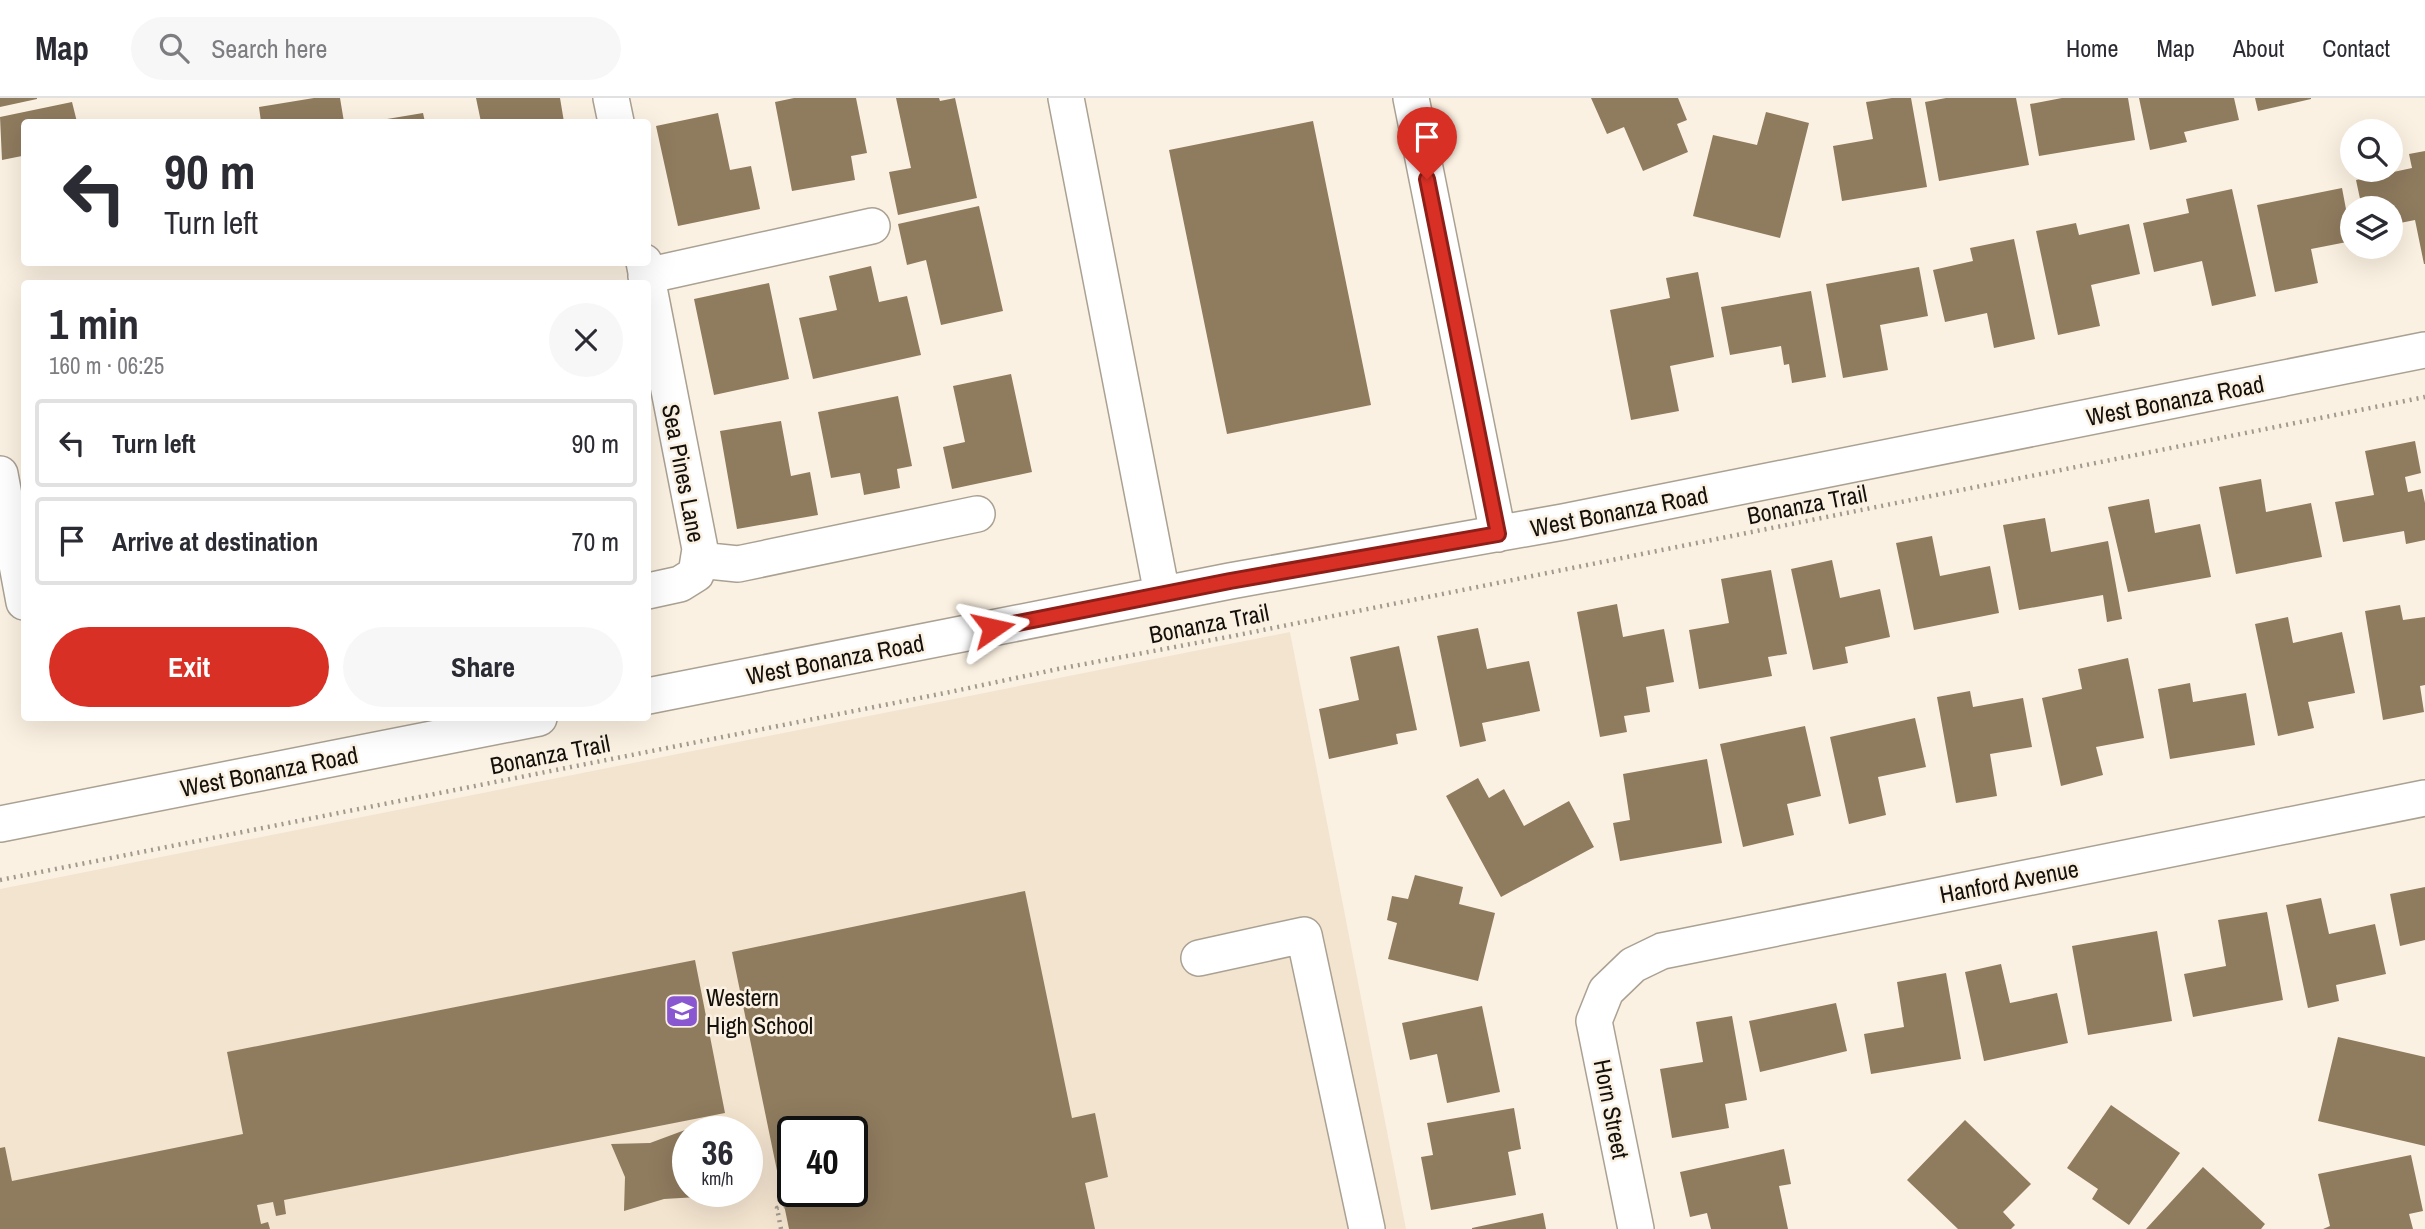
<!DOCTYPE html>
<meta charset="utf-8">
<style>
:root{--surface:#fff;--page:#f7f7f7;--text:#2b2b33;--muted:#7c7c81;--line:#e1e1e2;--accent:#d93025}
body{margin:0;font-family:"Archivo Narrow",sans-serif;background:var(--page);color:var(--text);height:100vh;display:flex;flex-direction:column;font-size:26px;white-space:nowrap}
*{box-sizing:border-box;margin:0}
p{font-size:23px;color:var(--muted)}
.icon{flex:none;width:38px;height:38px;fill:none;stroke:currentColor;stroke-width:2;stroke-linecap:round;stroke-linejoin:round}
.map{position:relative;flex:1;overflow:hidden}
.side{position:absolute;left:21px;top:182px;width:630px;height:441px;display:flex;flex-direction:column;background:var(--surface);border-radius:7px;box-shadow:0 7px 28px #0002}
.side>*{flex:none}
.hud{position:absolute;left:21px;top:21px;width:630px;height:147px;border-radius:7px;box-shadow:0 7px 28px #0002;background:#fff;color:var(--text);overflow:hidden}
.buttons{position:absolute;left:2340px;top:21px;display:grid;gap:14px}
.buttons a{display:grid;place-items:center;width:63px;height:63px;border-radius:50%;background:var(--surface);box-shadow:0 7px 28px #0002;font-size:35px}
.speed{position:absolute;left:672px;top:1018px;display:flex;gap:14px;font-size:35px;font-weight:700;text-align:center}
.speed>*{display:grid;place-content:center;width:91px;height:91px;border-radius:50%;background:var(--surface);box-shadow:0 7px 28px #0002;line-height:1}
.speed small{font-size:18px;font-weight:400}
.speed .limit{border:4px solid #111;border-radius:10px;background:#fff;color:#111}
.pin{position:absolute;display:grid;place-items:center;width:60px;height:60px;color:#fff;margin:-72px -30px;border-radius:50% 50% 50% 0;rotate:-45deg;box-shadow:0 0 7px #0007}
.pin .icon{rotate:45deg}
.me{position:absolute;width:77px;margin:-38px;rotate:79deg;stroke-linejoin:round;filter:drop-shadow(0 0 5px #0008)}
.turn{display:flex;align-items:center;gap:24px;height:147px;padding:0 28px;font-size:32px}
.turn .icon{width:91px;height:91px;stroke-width:2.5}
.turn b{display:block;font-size:49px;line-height:60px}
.round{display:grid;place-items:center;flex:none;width:74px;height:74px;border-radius:37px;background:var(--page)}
.head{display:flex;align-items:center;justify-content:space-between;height:119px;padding:0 28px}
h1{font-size:42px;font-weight:700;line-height:52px}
.cta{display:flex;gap:14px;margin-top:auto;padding:14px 28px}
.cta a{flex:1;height:80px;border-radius:42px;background:var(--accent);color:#fff;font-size:28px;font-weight:700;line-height:80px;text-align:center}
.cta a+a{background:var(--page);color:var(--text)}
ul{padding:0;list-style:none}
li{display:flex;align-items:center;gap:21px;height:88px;margin:0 14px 10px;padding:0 14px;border:4px solid var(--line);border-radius:7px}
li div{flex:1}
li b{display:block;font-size:26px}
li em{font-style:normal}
header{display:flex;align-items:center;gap:42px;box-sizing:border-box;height:98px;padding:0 35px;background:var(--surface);border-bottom:2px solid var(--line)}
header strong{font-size:33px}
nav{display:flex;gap:38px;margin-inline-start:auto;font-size:24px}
.search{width:490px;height:63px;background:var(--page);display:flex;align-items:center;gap:18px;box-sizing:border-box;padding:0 24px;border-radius:38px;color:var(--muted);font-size:26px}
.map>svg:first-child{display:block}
.built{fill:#f3e4cf;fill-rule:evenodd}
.building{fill:#8f7b5e;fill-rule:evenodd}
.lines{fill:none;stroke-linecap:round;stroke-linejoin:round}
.minor-casing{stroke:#aaa193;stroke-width:38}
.path{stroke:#a19a8e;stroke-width:4.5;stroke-dasharray:2 5;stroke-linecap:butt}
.minor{stroke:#fff;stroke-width:35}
.route-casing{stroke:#8d1f18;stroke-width:18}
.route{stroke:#d93025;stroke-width:12}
.labels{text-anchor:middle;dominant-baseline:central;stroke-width:5;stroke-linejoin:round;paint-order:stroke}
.street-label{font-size:24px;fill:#14110c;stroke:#fbf1e2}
.poi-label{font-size:24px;fill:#14110c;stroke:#fbf1e2;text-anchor:start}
</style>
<header>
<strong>Map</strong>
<div class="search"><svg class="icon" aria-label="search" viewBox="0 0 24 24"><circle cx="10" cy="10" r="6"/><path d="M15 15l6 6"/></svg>Search here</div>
<nav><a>Home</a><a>Map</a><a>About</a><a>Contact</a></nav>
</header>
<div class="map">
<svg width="2425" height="1131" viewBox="0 0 2425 1131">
<rect width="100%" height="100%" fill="#fbf1e2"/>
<path class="built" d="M1290 534 1406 1131H0V791ZM688 1034H747V1094H688ZM793 1034H852V1094H793Z"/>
<path class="building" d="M0 0H37V1L0 9Z
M314 0H340L344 24H261L259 9Z
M476 0H560L564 24H481Z
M794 0H856L867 55 851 58 855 82 792 93 775 4Z
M896 0H939L940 3 955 0 977 100 898 117 889 74 911 70Z
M1591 0H1678L1687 22 1677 26 1688 54 1643 73 1624 29 1607 36Z
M1892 0H1911L1927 89 1842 103 1833 48 1873 41 1866 4Z
M1946 0H2016L2029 67 1939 83 1925 4Z
M2062 0H2128L2135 42 2039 58 2030 6Z
M2139 0H2234L2239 22 2184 34 2187 44 2150 52Z
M2255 0H2311V1L2258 13Z
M72 4 77 24H24V64L22 58 2 62 0 19Z
M1766 14 1809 25 1780 140 1693 118 1713 37 1757 47Z
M423 15 425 24H375V23Z
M718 15 730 72 751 68 760 111 678 128 656 28Z
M1313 23 1371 307 1227 336 1169 52Z
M2425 53V166H2424L2415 122 2390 127V110H2362L2356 82 2412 70 2409 56Z
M2342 90 2352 143 2311 151 2318 185 2275 194 2257 107Z
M2232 91 2256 198 2212 208 2202 163 2154 174 2143 125 2189 115 2186 101Z
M979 108 1003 213 941 227 926 162 907 167 898 126Z
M2076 125 2079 137 2129 126 2140 176 2091 187 2100 228 2058 237 2036 133Z
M2014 141 2035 241 1994 250 1987 215 1945 224 1933 172 1973 163 1970 150Z
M871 168 879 204 907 198 921 257 813 281 799 220 837 212 829 178Z
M1919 169 1928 218 1880 227 1888 272 1843 280 1826 186Z
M1698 174 1714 259 1670 268 1679 313 1631 322 1610 212 1670 200 1666 180Z
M769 185 789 281 714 297 694 201Z
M1811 193 1826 279 1792 285 1789 266 1784 267 1781 248 1730 257 1721 209Z
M1011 276 1032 374 952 391 943 349 965 344 953 288Z
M898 298 912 368 897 371 900 390 864 397 860 375 831 380 818 314Z
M781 323 791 378 810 374 818 417 737 431 720 333Z
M2415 343 2421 375 2405 379 2408 394 2422 391 2425 405V442L2406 446 2404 433 2343 444 2335 404 2374 397 2365 353Z
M2261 381 2266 414 2311 405 2322 459 2236 476 2219 389Z
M2149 401 2155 435 2200 426 2211 479 2128 494 2108 409Z
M2045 420 2051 454 2108 443 2122 521 2107 524 2103 497 2019 512 2003 427Z
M1932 438 1940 478 1990 468 1999 515 1914 532 1896 445Z
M1832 462 1840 500 1880 491 1890 539 1845 549 1848 565 1813 572 1791 471Z
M1771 472 1787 556 1768 559 1772 578 1699 591 1689 532 1729 525 1721 481Z
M1617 506 1623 539 1664 531 1674 584 1646 589 1650 614 1624 618 1627 634 1600 639 1577 514Z
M2400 507 2403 522 2425 519V587L2420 588 2424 614 2383 622 2365 513Z
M2288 519 2293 545 2342 534 2355 595 2308 604 2314 630 2278 638 2255 526Z
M1478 530 1487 571 1529 563 1540 613 1482 625 1486 643 1460 649 1437 538Z
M1399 548 1417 632 1396 636 1398 646 1329 661 1319 611 1359 602 1350 559Z
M2128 560 2144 640 2096 649 2103 677 2061 688 2042 600 2082 591 2078 571Z
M2190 585 2193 604 2246 595 2255 647 2170 661 2158 591Z
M1970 593 1973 609 2023 600 2032 649 1990 656 1997 698 1956 705 1937 599Z
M1915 620 1926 669 1878 679 1886 717 1849 726 1830 639Z
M1805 628 1821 698 1787 706 1794 737 1743 749 1720 646Z
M1707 661 1722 745 1620 763 1613 725 1630 722 1623 676Z
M1478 680 1489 700 1504 691 1524 728 1569 703 1594 749 1501 799 1446 698Z
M1415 777 1463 789 1459 806 1495 815 1478 883 1388 861 1397 825 1387 822 1392 798 1408 801Z
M2425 789V842L2400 848 2390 796Z
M1025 793 1072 1020 1095 1015 1108 1079 1085 1085 1095 1131H789L732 854ZM793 1034H852V1094H793Z
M2321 800 2329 836 2375 826 2386 876 2336 887 2339 903 2308 910 2286 807Z
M2267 814 2283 902 2193 919 2184 876 2226 868 2218 822Z
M2157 833 2172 923 2088 937 2072 848Z
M695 862 725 1015 284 1102 286 1116 276 1118 273 1104 257 1107 261 1126 268 1124 270 1131H0V1050L5 1049 12 1083 243 1036 227 954Z
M2001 866 2010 905 2057 895 2068 945 1984 963 1965 874Z
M1946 875 1961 961 1871 976 1864 936 1904 929 1897 884Z
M1836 905 1847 953 1760 974 1749 923Z
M1482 908 1500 994 1447 1005 1437 956 1410 962 1402 925Z
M1732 918 1747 1002 1725 1006 1729 1030 1672 1040 1660 971 1703 964 1696 924Z
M2338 939 2425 959V1048L2318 1023Z
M2111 1007 2180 1055 2129 1127 2092 1101 2098 1091 2067 1070Z
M1514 1010 1521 1051 1508 1054 1516 1097 1431 1112 1421 1059 1433 1057 1427 1025Z
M1965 1022 2031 1086 2003 1114 2015 1127 2011 1131H1958L1907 1082Z
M685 1032 688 1094H697L698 1099 664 1101 624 1113 625 1079 611 1046 650 1045Z
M1784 1051 1791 1086 1779 1088 1788 1131H1711L1707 1115 1690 1119 1680 1074Z
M2411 1057 2423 1113 2409 1116 2413 1131H2323L2330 1128 2318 1076Z
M2203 1069 2265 1126 2261 1131H2146Z
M1543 1115 1546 1131H1472V1130Z"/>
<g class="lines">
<g class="minor-casing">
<path id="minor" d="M611 0 616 24
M1066 0 1162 496
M1411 0 1498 436
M644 164 700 451 696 476 680 486 648 493
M646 178 872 128
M0 376 24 504
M699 462 738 466 977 416
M648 598 1230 483 1563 424 2425 252
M0 726 539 620
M1199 860 1304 837 1367 1131
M1636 1131 1594 923 1606 893 1633 867 1662 853 2425 700"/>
</g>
<path class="path" d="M0 782 950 594 1058 571 1233 538 2425 299
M781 1131 777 1110 785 1108"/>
<use href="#minor" class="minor"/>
</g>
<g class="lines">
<g class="route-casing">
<path id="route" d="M993 530 1230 483 1498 436 1427 81"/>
</g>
<use href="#route" class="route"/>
</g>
<defs>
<g id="school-square" transform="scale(1.75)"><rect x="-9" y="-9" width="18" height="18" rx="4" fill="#8957d0" stroke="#fbf1e2"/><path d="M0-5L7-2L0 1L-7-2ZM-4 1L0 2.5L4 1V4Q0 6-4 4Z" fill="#fff"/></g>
</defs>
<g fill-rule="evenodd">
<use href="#school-square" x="682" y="913"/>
</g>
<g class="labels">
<g class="street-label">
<text transform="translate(2175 302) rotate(-11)">West Bonanza Road</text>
<text transform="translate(684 375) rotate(79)">Sea Pines Lane</text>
<text transform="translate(1807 406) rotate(-11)">Bonanza Trail</text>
<text transform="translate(1619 413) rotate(-11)">West Bonanza Road</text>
<text transform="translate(1209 525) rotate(-11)">Bonanza Trail</text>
<text transform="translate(835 561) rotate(-11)">West Bonanza Road</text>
<text transform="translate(550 656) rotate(-11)">Bonanza Trail</text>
<text transform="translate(269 673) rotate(-11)">West Bonanza Road</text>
<text transform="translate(2009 783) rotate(-11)">Hanford Avenue</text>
<text transform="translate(1612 1011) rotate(79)">Horn Street</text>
</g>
<g class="poi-label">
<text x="706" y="899">Western<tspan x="706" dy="28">High School</tspan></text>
</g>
</g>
</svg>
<div class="buttons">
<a><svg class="icon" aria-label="search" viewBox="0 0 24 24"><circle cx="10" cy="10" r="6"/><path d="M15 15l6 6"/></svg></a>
<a><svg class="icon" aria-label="layers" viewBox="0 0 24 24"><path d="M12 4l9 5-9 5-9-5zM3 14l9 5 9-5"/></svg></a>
</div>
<div class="speed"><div>36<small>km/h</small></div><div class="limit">40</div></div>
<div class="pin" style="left:1427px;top:81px;background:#d93025"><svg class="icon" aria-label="arrive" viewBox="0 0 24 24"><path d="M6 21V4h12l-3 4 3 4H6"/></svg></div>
<svg class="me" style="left:993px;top:530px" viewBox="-20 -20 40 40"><path d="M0-17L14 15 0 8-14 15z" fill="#d93025" stroke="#fff" stroke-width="4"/></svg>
<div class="hud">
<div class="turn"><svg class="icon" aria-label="left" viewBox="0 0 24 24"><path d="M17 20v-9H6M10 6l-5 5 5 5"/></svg><div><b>90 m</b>Turn left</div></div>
</div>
<section class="side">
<div class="head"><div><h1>1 min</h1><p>160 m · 06:25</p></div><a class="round"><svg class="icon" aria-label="close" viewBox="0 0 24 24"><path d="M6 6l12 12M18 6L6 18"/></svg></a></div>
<ul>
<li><svg class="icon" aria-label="left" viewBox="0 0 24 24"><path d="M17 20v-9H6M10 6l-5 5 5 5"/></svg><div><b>Turn left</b></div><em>90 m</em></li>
<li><svg class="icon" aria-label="arrive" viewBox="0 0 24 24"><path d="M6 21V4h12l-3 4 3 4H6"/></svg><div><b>Arrive at destination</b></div><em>70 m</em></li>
</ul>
<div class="cta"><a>Exit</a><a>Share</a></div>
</section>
</div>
